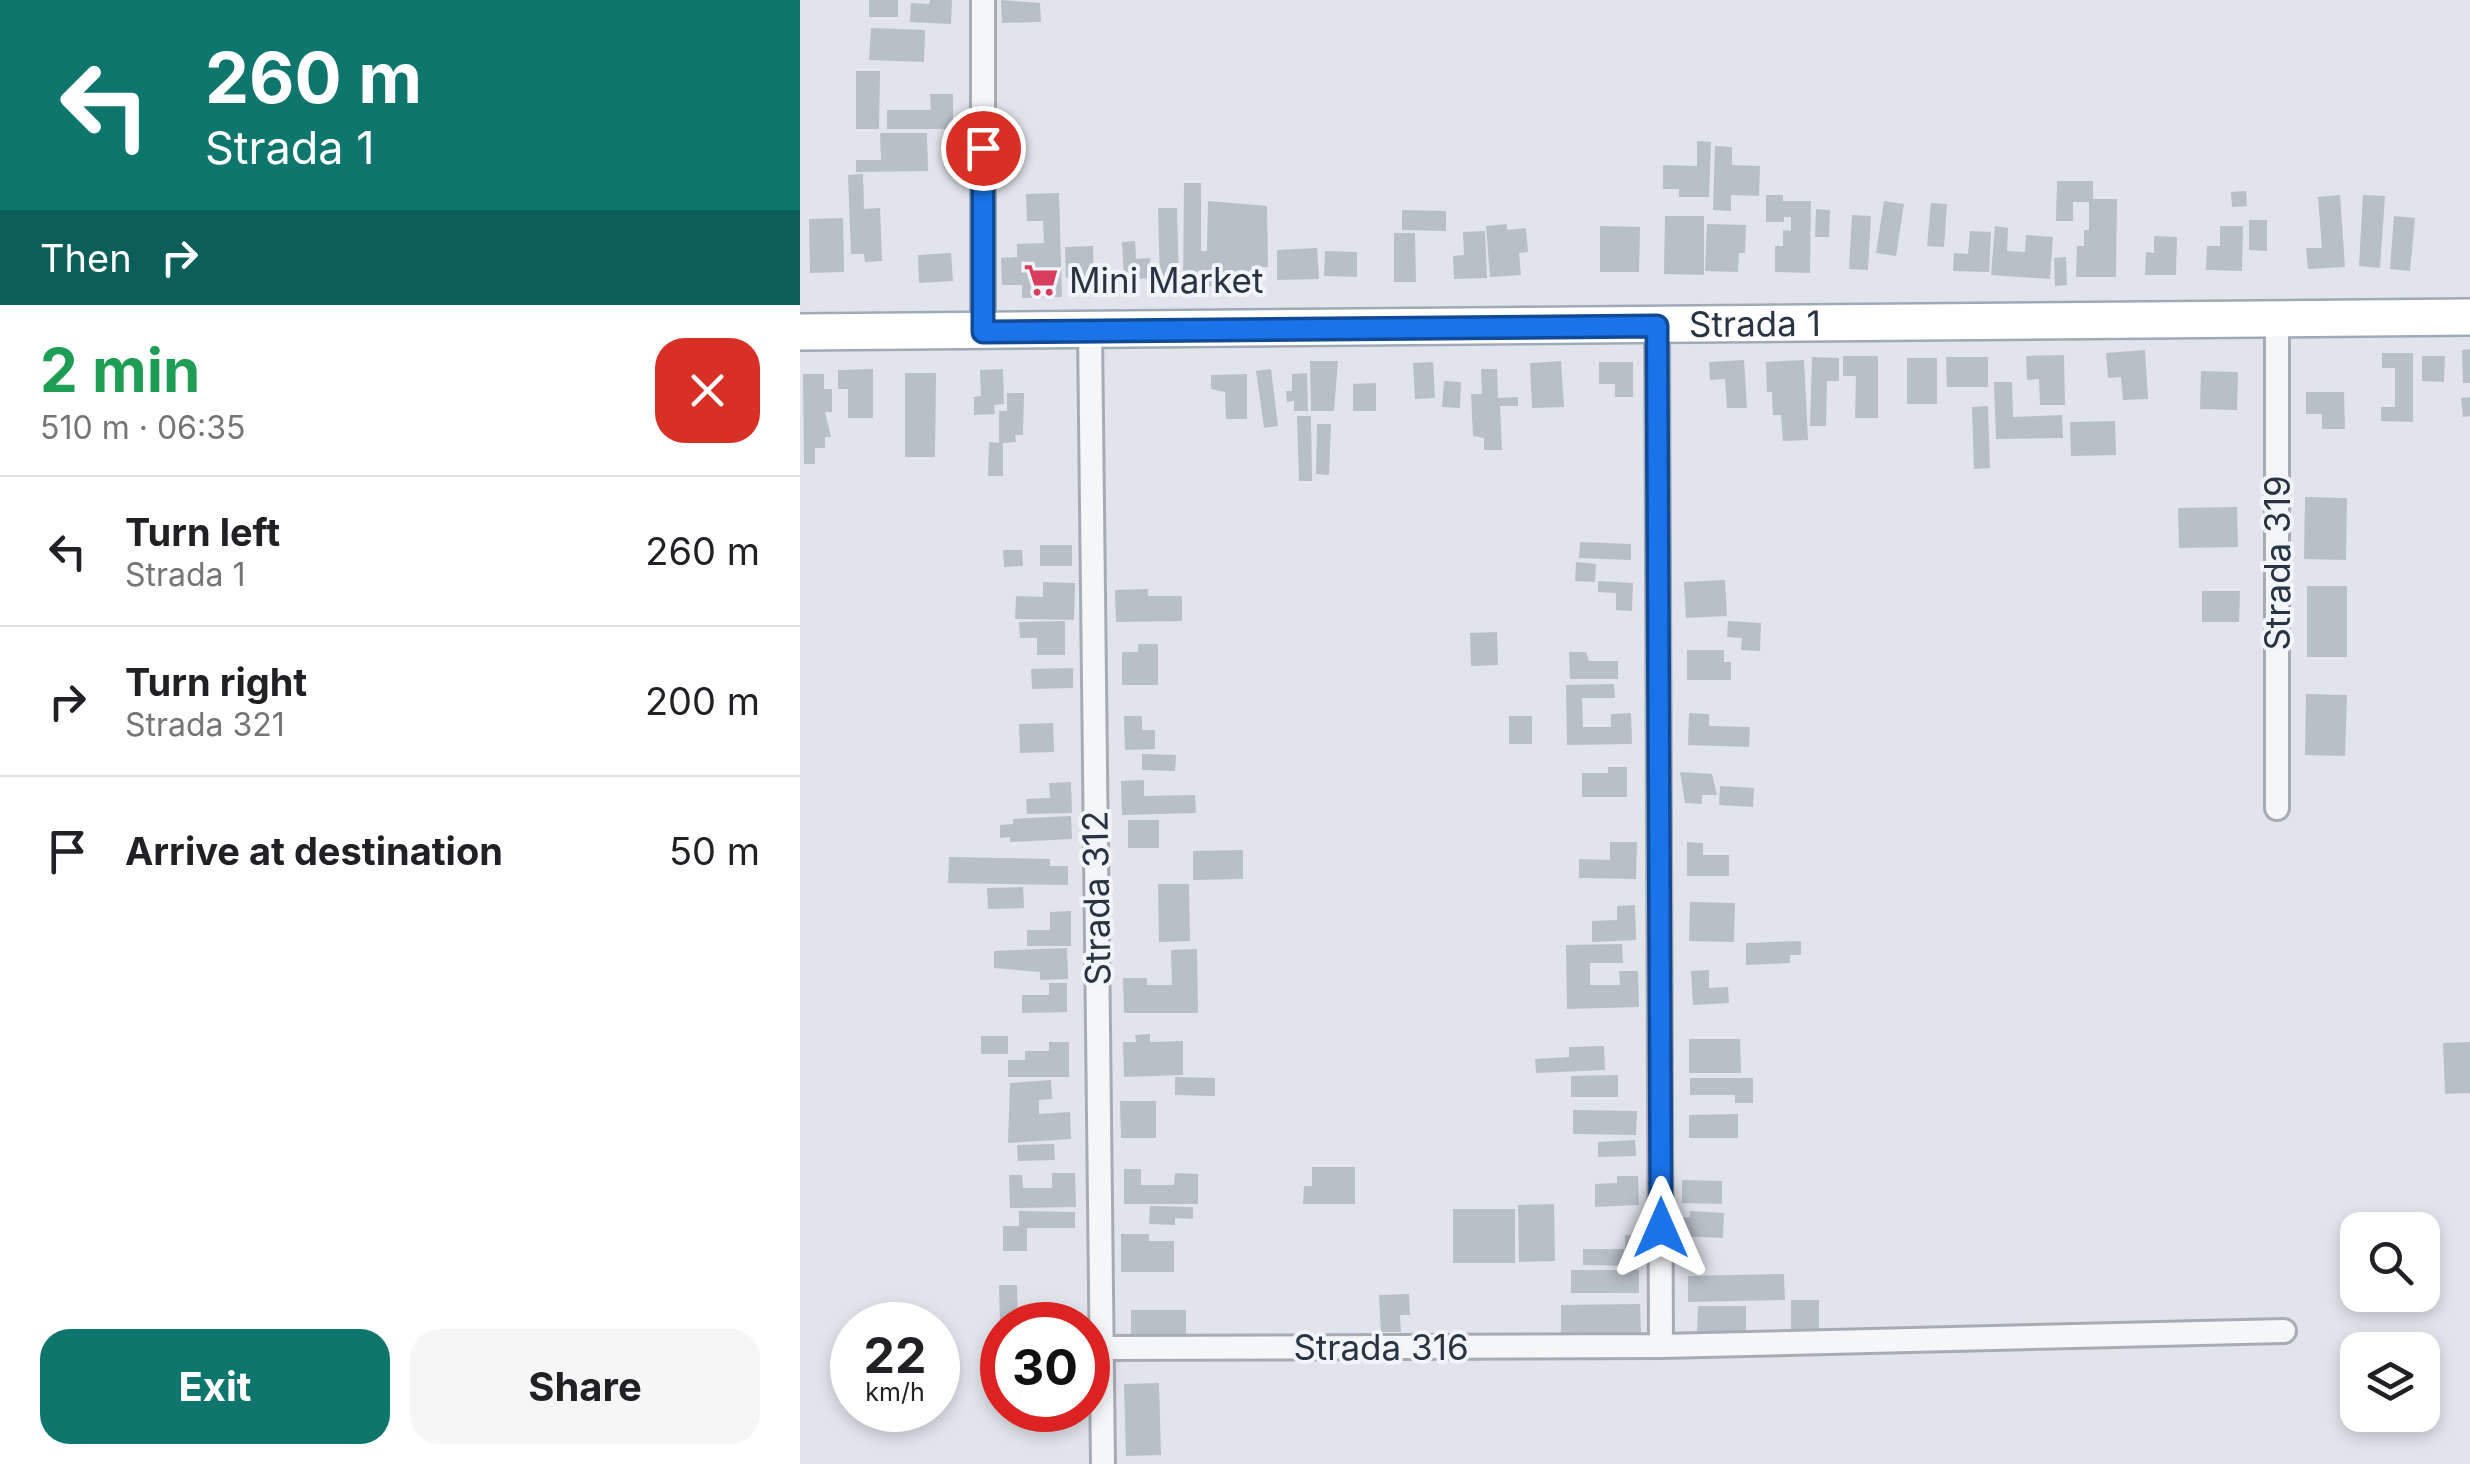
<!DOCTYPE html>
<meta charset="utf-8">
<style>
:root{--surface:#fff;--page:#f6f6f6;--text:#202124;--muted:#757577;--line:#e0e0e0;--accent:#0f766e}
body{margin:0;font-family:Inter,sans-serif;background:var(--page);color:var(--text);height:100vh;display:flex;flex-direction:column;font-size:38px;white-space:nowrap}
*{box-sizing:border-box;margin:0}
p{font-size:32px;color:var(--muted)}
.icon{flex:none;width:55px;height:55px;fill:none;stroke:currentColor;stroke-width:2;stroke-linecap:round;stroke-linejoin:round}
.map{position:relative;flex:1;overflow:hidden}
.sheet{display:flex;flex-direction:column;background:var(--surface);width:800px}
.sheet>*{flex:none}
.hud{background:#0f766e;color:#fff;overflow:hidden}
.fabs{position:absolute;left:1540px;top:1212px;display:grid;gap:20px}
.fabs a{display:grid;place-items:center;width:100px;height:100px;border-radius:20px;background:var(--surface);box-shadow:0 5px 15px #0003;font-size:50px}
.speed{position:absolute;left:30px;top:1302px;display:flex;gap:20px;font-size:50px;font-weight:700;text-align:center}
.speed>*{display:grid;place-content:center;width:130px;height:130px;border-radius:50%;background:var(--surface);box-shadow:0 5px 15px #0003;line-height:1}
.speed small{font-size:25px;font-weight:400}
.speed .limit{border:15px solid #d22;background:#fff;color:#111}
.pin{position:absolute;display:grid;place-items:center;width:85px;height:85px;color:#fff;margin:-42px;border:5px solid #fff;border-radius:50%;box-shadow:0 2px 10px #0007}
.me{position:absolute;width:110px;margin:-55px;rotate:0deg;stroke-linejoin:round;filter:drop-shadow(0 0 8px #0008)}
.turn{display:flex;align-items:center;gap:35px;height:210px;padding:0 40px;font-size:45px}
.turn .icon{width:130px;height:130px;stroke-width:2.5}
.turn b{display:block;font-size:70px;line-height:85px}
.then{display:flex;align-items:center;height:95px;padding:0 40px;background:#0003;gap:20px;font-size:38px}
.round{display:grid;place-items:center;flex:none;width:105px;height:105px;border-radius:30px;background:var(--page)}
.summary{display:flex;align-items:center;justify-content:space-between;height:170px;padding:0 40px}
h1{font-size:60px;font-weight:700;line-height:75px;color:#1e9e55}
.action{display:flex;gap:20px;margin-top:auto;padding:20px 40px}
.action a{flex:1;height:115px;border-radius:30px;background:var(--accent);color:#fff;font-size:40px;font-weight:700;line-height:115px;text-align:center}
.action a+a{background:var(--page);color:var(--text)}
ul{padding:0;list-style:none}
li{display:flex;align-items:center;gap:30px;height:150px;padding:0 40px;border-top:2px solid var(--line)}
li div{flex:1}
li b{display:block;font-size:38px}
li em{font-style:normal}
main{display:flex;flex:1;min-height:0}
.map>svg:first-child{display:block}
.building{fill:#b7bfc8}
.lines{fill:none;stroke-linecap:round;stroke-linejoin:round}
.minor-casing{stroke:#a6acb5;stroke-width:28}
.primary-casing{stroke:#9faab7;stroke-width:40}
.minor{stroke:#f4f6f8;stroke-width:22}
.primary{stroke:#fff;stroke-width:35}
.route-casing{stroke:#114b97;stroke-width:25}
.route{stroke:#1a73e8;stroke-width:18}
.labels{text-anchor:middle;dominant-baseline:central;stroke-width:8;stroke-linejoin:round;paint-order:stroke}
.poi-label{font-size:35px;fill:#283343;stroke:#f1f4f8;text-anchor:start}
.street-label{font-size:35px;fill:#283343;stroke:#f1f4f8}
</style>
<main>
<section class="sheet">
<div class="hud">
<div class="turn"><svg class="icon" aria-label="left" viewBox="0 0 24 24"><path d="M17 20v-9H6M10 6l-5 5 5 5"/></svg><div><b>260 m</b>Strada 1</div></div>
<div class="then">Then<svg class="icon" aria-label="right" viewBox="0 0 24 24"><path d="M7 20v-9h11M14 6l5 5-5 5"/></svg></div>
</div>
<div class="summary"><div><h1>2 min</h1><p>510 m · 06:35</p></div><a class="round" style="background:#d93025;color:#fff"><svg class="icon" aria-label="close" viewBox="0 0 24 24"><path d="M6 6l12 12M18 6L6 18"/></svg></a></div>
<ul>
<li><svg class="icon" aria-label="left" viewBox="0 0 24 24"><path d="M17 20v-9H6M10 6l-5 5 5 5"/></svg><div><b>Turn left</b><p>Strada 1</p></div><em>260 m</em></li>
<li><svg class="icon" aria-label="right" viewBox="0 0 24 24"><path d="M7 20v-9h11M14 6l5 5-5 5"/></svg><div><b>Turn right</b><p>Strada 321</p></div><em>200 m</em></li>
<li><svg class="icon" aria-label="arrive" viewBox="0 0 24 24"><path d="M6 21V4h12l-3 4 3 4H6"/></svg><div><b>Arrive at destination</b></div><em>50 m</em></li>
</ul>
<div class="action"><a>Exit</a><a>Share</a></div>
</section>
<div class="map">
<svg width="1670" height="1464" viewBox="0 0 1670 1464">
<rect width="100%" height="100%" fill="#e1e5eb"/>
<path class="building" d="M69 0H98V17H69Z
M130 0H152L151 24 110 22 111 3 129 4Z
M201 0 240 3 241 22 202 23Z
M71 28 125 30 124 62 69 60Z
M56 71H80L79 129H56Z
M130 94H153V129H87V110H131Z
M80 133H127L128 171 56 172V160H81Z
M897 141 911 142 909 197H879V189H863V165L897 166Z
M915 146 932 147V165L960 166 959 196 931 195V211L913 210Z
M63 174 64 209 80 208 82 261 65 262 64 254H51L48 175Z
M1257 181H1293V199H1317L1316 277H1276L1277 246H1284V230H1289V202H1273V221H1256Z
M384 183H401V251H407L408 201 467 206 468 267H452L451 287 383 286Z
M1446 191 1447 206 1432 207 1431 192Z
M259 193 262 297 222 298V285H202L201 258 217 257V244L244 243 243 221H227L226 194Z
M966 195H983V201H1011L1010 273 975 272V246H983V230L991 231V217H984V222H966Z
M1540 195 1545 267 1508 269 1506 248H1522L1518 197Z
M1563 195 1585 196 1580 268 1559 266Z
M1084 201 1104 204 1096 256 1076 253Z
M1131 203 1147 204 1144 247 1127 246Z
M358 208H377L379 283H360Z
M1016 209 1030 210 1029 237H1015Z
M602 210 646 211V231L602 230Z
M1052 215 1071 216 1068 270 1049 269Z
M865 216H904V275L864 274Z
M1594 216 1615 218 1610 271 1590 269Z
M43 218 44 272 10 273 9 219Z
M1449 220H1467V251L1449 250Z
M707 224V230L726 228 728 252 719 253 721 275 690 277 686 226Z
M907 224 946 225 945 253H939L938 272 905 271Z
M800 226 840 227 839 272H800Z
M1195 226 1208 228 1207 251 1225 252 1226 235 1253 237 1250 279 1191 275Z
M1420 226H1443L1442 271 1406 270 1407 246H1420Z
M685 231 687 278 654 279 653 256 664 255 663 232Z
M1170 231 1191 232 1189 272 1153 271 1154 253 1168 254Z
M594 233H615L616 282H594Z
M1354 236 1377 237 1376 275H1345L1346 252 1354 253Z
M335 241 336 259 350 258 351 278 324 280 322 242Z
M293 246 294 277 266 278 265 247Z
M517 248 519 279 477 280V250Z
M525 251 557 252V277L524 276Z
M151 253 153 281 119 283 118 255Z
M1266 257 1267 285 1255 286 1254 258Z
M1670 349V383H1663L1662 350Z
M1345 350 1348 399 1323 400 1321 377 1308 378 1306 353Z
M1582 353H1613V422L1581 421V407H1595V368H1582Z
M1264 355 1265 405H1240L1239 379 1227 380 1226 356Z
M1043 356H1078V418H1055L1056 376H1043Z
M1622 356H1645L1644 382 1622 381Z
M1012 357 1039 358V381H1027L1026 426H1010Z
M1146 357H1188V387H1147Z
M1107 358H1137V404H1107Z
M944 360 947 408H927L925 379 910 380 909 362Z
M1004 360 1008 440 983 441 981 415H973L972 392H967L966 362Z
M510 361H538L534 411H511Z
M761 361 764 407 732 408 730 363Z
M633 362 635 398 615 399 613 363Z
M799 362H833V397H815V384H799Z
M73 369V418H48V389H38V370Z
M203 369 204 404 194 405 195 414 174 415V397L181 396 180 370Z
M471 369 478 426 464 428 456 371Z
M681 369H697L698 398 718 397V406H700L702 450H684V438L673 436 671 394H682Z
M1401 371 1438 372 1437 410 1400 409Z
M105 373H136L135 457H105Z
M507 373 508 411H494V401L487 402 486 391H492V374Z
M3 374H24V389H32V412H25L31 437H25V448H15V464H4Z
M447 374V419H426L425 392 411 389V375Z
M644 381 661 382 660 408 642 407Z
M1194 382H1212L1213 417 1262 415 1263 438 1196 439Z
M576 383V411H553V384Z
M1506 392H1544L1545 429H1522V414H1506Z
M207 393H224L223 435H215L216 442 203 443V476H188L189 442 199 443V411H207Z
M1670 397V416L1663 417 1661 398Z
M1188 406 1190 468 1174 469 1172 407Z
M497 416H511L512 481H499Z
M1315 421 1316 455 1271 456 1270 422Z
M517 424H531L529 475 516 474Z
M1505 497 1547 498 1546 560 1504 559Z
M1437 507 1438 547 1379 548 1378 508Z
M780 542 831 544V560L779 558Z
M240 545H272V566H240Z
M203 550H222L223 566 204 567Z
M776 562 796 564 795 582 775 581Z
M925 580 927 616 886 618 884 582Z
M798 581 833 583 832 611 816 610V593L798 592Z
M243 582 275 583 274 620 215 619 216 596 243 597Z
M1507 586H1547V657H1507Z
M348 589V596H382V621L316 622 315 590Z
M1402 591H1440L1439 622H1402Z
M265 621V655H237V638H220L219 622Z
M928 621 961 623 960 651 941 650 942 638 927 637Z
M697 632 698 665 671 666 670 633Z
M338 644H358V685H322V652H338Z
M887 650H924V662H931V680H887Z
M769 652H786L789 661H818V679H770Z
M273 668V688L232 689 231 669Z
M814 684 815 698H782L783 727H811V714L831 713 832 744 767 745 766 685Z
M1506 694 1547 695 1545 756 1505 755Z
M889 713 909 714V726L950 727 949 747 888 745Z
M324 716H342V730H355V749L325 750Z
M709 716H732V744H709Z
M253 723 254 752 220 753 219 724Z
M342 754 376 755 375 771 342 770Z
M808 767H827V797H782V773H808Z
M880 772 912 774 917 795H902V804L885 803Z
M344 780V796L395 795 396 813 322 815 321 781Z
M271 782 272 813 227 814 226 799 250 798 249 783Z
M920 786 954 788 953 807 919 805Z
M271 816 272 839 210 842V837L200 838V825L213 824V819Z
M328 820H359V848H328Z
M810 842H837L836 879 779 878V859L810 860Z
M887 842 903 843V855H929V876H887Z
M443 850V879L393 880V851Z
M149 857 250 859V866H268V885L148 883Z
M358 884H389L390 941 359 942Z
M223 887 224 908 188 909 187 888Z
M890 902 935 903 934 942 889 941Z
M835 905 836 940 792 942V921L817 920V906Z
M271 911V946H227V930H250V912Z
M1001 941V955H990V963L946 965V943Z
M822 944 823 963H790V985H820L819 971H838L839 1007 767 1009 766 945Z
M267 948 268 979 240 980V972L194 968V951Z
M397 949 398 1013H324L323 978H347V985H372L371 950Z
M909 970V988L928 987 929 1003 893 1005 891 971Z
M249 983H267V1012L222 1013V995H249Z
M350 1034V1042L383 1041V1075L324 1077 323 1042H336L335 1035Z
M181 1036H208V1054H181Z
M889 1039H940L941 1073H889Z
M249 1042H269V1077H208V1060H225V1051H249Z
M1670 1042V1093L1645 1094 1643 1043Z
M804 1046 805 1070 736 1073 735 1059 769 1057V1047Z
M818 1075V1097H771V1076Z
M375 1077 415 1078V1096L375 1095Z
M890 1078H953V1103H935V1095H890Z
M251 1080 252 1099 239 1100V1114L270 1112 271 1139 208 1143 210 1083Z
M320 1101H356V1138H321Z
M773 1110 837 1111 836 1135 773 1134Z
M938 1114V1138H889V1115Z
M835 1140 836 1156 798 1157V1142Z
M254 1144 255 1160 218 1161 217 1145Z
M512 1167H555V1204H503L504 1186H512Z
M324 1169H341V1185H374L375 1173 398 1174V1204H324Z
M252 1173H275L276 1207 210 1208 209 1175H222L223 1188H252Z
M817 1176H838L839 1205 795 1207V1184L817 1183Z
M882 1180 922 1181V1204L882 1203Z
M754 1204 755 1261 719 1262 718 1205Z
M350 1206 393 1207V1219L375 1218V1225L349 1224Z
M653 1209H715V1263H653Z
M219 1211 275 1212V1228H227V1251H203V1226H219Z
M890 1211 924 1213 923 1238 881 1236 882 1218 890 1217Z
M321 1234H349V1241H374V1272H321Z
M825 1235H842V1266L783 1265V1249H825Z
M771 1270H839V1293H771Z
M984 1274 985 1300 888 1302V1276Z
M199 1285H217L218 1324 200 1325Z
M609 1294 610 1315H600L601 1332H581L579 1295Z
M991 1300H1019V1333H991Z
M840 1304 841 1333 761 1334V1305Z
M898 1306H946V1334H897Z
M225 1308H270V1325H225Z
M331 1310H386V1336L331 1337Z
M359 1383 361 1455 326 1456 324 1384Z"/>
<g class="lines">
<g class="minor-casing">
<path id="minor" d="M857 325 861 1346
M290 331 303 1464
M183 333V0
M1477 808V319
M301 1348 861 1346 1484 1331"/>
</g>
<g class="primary-casing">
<g id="primary">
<path id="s1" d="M0 332 1670 317"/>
</g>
</g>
<use href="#minor" class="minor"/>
<use href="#primary" class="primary"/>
</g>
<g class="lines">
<g class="route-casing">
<path id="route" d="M183 148V332L857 326 861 1228"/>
</g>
<use href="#route" class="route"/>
</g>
<defs>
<g id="supermarket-bare" transform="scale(2.7)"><path d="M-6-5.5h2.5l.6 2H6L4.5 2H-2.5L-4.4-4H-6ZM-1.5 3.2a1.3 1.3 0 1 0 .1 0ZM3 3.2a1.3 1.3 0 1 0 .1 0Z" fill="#d83d5d" stroke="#f1f4f8" stroke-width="2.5" paint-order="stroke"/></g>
</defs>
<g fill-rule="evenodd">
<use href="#supermarket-bare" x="241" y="280"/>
</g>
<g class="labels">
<g class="poi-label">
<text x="269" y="280">Mini Market</text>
</g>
<g class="street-label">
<text stroke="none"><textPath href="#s1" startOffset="955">Strada 1</textPath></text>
<text transform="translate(1477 563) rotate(-90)">Strada 319</text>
<text transform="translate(296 898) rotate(-91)">Strada 312</text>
<text x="581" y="1347">Strada 316</text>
</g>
</g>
</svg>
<div class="fabs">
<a><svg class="icon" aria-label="search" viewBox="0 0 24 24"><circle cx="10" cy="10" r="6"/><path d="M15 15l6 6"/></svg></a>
<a><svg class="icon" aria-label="layers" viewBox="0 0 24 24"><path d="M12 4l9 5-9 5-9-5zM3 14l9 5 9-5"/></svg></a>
</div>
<div class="speed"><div>22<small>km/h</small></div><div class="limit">30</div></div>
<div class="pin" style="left:183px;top:148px;background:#d93025"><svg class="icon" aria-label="arrive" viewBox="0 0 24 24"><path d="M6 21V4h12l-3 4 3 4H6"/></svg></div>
<svg class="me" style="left:861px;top:1228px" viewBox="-20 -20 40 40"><path d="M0-17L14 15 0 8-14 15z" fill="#1a73e8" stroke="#fff" stroke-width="4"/></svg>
</div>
</main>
